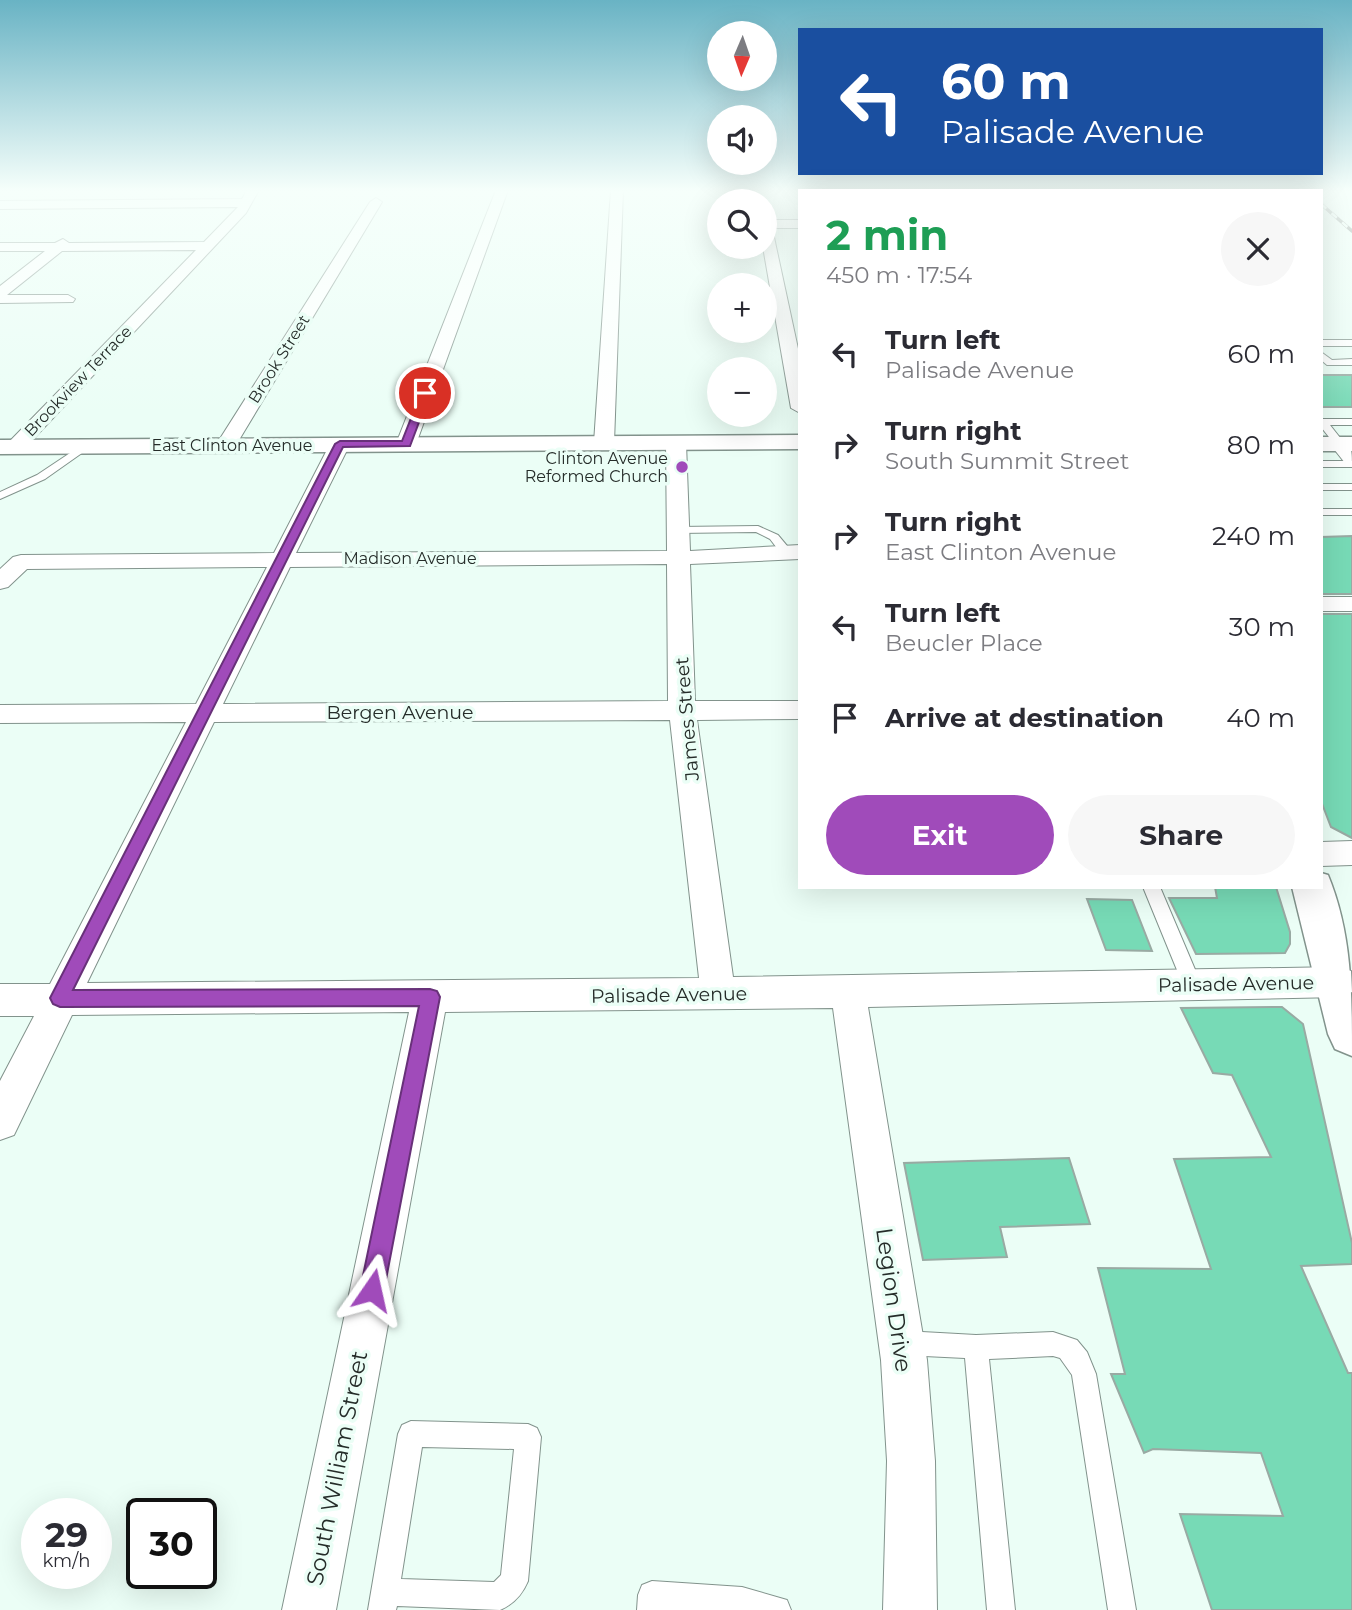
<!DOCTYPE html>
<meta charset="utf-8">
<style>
:root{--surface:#fff;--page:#f7f7f7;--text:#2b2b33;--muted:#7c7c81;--accent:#a04bba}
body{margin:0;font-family:Montserrat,sans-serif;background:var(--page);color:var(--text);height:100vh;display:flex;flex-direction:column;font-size:26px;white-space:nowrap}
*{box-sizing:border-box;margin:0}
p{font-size:23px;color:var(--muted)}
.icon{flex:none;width:38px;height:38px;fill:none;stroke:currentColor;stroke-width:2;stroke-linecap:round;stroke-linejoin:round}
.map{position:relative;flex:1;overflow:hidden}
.details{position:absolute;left:798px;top:189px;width:525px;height:700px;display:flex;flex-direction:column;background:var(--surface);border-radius:0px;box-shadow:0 7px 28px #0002}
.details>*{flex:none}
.top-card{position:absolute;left:798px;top:28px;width:525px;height:147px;border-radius:0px;box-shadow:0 7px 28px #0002;background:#1a4fa0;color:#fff;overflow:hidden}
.needle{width:46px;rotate:182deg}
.buttons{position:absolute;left:707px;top:21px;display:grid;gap:14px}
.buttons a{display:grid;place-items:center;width:70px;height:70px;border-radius:50%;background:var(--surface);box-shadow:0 7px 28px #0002;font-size:35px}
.speed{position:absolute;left:21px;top:1498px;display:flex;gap:14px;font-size:35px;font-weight:700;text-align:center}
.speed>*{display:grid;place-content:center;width:91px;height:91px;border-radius:50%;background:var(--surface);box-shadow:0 7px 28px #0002;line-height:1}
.speed small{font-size:18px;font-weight:400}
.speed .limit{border:4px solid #111;border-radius:10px;background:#fff;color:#111}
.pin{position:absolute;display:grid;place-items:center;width:60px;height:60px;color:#fff;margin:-30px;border:4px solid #fff;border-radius:50%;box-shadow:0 2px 7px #0007}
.me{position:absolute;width:77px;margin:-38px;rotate:11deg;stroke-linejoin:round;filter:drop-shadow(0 0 5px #0008)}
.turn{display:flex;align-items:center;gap:24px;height:147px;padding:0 28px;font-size:32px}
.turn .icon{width:91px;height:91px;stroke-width:2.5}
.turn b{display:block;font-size:49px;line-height:60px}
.round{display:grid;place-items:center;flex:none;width:74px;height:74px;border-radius:37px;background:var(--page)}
.overview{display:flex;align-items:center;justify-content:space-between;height:119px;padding:0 28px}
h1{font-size:42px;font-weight:700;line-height:52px;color:#1e9e55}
.button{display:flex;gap:14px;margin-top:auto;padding:14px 28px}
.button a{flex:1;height:80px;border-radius:42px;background:var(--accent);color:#fff;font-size:28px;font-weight:700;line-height:80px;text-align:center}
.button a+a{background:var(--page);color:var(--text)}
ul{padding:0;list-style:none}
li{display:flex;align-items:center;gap:21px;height:91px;padding:0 28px}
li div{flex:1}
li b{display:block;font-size:26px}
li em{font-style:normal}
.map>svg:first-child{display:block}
.building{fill:#77dab6;stroke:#99aaa3;stroke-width:2}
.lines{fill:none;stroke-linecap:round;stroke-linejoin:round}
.lane-casing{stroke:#82938c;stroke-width:2}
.street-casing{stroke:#82938c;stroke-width:2}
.secondary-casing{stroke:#82938c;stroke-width:3}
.primary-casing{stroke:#82938c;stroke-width:3}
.lane{fill:#fff;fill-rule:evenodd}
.street{fill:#fff;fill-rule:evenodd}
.secondary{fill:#fff;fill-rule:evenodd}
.primary{fill:#fff;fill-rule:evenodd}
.rail-casing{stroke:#47504c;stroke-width:3.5}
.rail{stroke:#ebfef6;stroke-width:2.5;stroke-dasharray:7;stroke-linecap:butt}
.route{fill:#a04bba;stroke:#683179;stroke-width:2}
.poi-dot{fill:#a04bba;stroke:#ebfef6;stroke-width:2.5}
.labels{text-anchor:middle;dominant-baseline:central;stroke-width:7;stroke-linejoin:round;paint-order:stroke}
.far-street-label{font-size:16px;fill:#252c29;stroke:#ebfef6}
.far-poi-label{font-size:16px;fill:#252c29;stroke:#ebfef6;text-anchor:end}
.street-label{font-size:19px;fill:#252c29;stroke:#ebfef6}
.near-street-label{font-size:23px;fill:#252c29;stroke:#ebfef6}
</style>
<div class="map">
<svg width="1352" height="1610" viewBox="0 0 1352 1610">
<rect width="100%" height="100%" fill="#ebfef6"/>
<path class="building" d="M1321 375H1352V407H1321Z
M1352 536V594H1321V537Z
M1321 614H1352V838L1331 827 1321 801Z
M1215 887H1276L1290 932V944L1285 953 1196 954 1169 898H1217Z
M1087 899 1132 900 1152 951 1106 950Z
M1282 1007 1303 1024 1352 1243V1264L1301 1266 1348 1373H1352V1610H1212L1180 1514 1283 1516 1261 1453 1153 1449 1144 1453 1111 1374H1125L1098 1268 1211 1269 1174 1159 1271 1157 1232 1075 1213 1073 1181 1008Z
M1069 1158 1090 1224 1000 1227 1007 1257 923 1260 904 1163Z"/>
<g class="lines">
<g class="lane-casing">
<path id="lane" d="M1321 340H1352V346H1321Z
M1321 352 1332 360 1352 359V365H1327L1321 360Z
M1321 419H1352V425H1330L1345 444 1344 446H1336L1321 427Z
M85 443 90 446 89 448 45 479 0 499V492L37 475Z
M1321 461H1352V467H1321Z
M1321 484H1352V490H1321Z
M1321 509H1352V515H1321Z
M758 526 778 535 793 553 791 556H783L770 539 756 532 678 533 672 530 678 527Z
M1143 887H1160L1202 986 1200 992 1193 994 1186 992Z
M904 1331 976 1335 1053 1332 1077 1340 1087 1352 1096 1374 1136 1610H1108L1072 1375 1060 1358 1053 1356 989 1359 1015 1610H987L965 1358 904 1355 895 1352 892 1343 895 1334Z
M411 1421 528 1424 537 1428 541 1437 528 1581C522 1595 514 1604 500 1610L397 1606 396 1610H368L398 1434 402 1425ZM422 1447 514 1449 501 1575 494 1582 401 1579Z
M652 1581 742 1587 787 1600 791 1610H637L638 1595 642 1585Z"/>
</g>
<g class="street-casing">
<path id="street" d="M247 190H259L246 213 22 451H8L5 447 8 443 196 250 62 251 7 295H68L75 299 73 302 0 303V286L45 251H0V243H55L63 239 69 243 204 242 238 207 0 209V201L242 199Z
M496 190H508L416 444 413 448H399L396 444Z
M611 190H623L614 443 604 449 594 443Z
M1192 190H1204L1205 191H1193Z
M376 198 382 202 236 445 233 449H219L216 445 370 202Z
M765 220H800V228H772L800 358V413L791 408 763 247Z
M676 437 686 443 690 551 800 545V559L690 564 695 701H800V719L697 720 733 977 1339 967 1351 971 1352 992 1339 997 868 1007 927 1360 935 1461 937 1610H883L887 1461 881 1360 833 1008 445 1012 336 1610H282L409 1012 72 1015 14 1135 0 1140V1081L34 1016H0V984H50L186 722 0 723V705L196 704 267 567 27 569 8 587 0 589V569L13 557 21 555 274 553 330 444 340 438 350 444 296 553 667 551 666 443ZM667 564 668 701 223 704 290 567ZM670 720 699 978 87 983 214 722Z
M1340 438C1352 442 1352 452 1352 465L1345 463 1330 444Z
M1321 597H1352V611H1321Z
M1352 841V865L1321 866V842Z"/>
</g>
<g class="secondary-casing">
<path id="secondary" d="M800 435V449L0 454V440Z
M1321 437H1352V451H1321Z"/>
</g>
<g class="primary-casing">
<path id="primary" d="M949 190H965V191H949Z
M1321 873 1328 875C1352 933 1352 993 1352 1056L1335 1049 1328 1034 1292 887H1321Z"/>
</g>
<use href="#lane" class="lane"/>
<use href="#street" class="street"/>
<use href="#secondary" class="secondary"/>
<use href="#primary" class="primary"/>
<g class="rail-casing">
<path id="rail" d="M1321 204 1352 231"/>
</g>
<use href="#rail" class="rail"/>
</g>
<linearGradient id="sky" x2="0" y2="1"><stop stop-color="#69b3c4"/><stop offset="0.46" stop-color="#f6fffb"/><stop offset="1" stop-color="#f6fffb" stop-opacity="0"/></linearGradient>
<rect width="1352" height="415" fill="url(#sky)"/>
<path class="route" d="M425 390 430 393 410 446 343 447 73 990 430 989 437 991 440 997 384 1290 381 1299 372 1302 364 1299 360 1290 419 1006 60 1007 53 1004 50 998 335 444 340 441H402L421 393Z"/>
<circle class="poi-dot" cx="682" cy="467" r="7"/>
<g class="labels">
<g class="far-street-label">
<text transform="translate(279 359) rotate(-58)">Brook Street</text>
<text transform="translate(78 381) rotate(-46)">Brookview Terrace</text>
<text x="232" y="445">East Clinton Avenue</text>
<text x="410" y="558">Madison Avenue</text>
</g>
<g class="far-poi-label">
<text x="668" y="458">Clinton Avenue<tspan x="668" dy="18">Reformed Church</tspan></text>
</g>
<g class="street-label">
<text x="400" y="712">Bergen Avenue</text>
<text transform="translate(687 719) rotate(-95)">James Street</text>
<text transform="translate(1236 984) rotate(-1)">Palisade Avenue</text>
<text transform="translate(669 995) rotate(-1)">Palisade Avenue</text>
</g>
<g class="near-street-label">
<text transform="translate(894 1300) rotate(82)">Legion Drive</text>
<text transform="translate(337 1468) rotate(-79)">South William Street</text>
</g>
</g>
</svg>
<div class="buttons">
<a><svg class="needle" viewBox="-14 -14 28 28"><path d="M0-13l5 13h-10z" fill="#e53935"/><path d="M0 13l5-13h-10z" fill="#7c7c81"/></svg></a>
<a><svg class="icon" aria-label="sound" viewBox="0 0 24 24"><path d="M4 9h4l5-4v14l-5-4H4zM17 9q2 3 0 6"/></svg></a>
<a><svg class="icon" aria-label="search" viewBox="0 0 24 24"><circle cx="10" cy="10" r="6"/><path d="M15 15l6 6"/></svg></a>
<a>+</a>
<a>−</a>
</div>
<div class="speed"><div>29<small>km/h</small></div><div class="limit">30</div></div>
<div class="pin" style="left:425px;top:393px;background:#d93025"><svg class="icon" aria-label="arrive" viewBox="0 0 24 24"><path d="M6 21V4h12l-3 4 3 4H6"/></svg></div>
<svg class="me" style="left:372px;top:1290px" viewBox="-20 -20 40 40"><path d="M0-17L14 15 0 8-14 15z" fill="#a04bba" stroke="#fff" stroke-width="4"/></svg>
<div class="top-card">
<div class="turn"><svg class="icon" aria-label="left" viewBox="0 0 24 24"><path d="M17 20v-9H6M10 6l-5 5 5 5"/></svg><div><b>60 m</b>Palisade Avenue</div></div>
</div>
<section class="details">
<div class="overview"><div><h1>2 min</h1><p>450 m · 17:54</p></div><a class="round"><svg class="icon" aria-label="close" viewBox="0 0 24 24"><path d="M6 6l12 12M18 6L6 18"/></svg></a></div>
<ul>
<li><svg class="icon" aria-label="left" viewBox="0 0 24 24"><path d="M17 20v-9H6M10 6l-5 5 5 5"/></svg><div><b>Turn left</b><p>Palisade Avenue</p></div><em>60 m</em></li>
<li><svg class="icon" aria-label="right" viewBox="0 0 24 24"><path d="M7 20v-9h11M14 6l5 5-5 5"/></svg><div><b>Turn right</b><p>South Summit Street</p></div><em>80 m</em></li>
<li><svg class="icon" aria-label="right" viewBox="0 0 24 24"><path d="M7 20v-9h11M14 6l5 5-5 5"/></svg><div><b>Turn right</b><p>East Clinton Avenue</p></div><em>240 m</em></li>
<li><svg class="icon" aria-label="left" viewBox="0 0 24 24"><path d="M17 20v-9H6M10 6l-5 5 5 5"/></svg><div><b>Turn left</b><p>Beucler Place</p></div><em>30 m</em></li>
<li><svg class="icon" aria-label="arrive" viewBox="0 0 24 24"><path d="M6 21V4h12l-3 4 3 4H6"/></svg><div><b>Arrive at destination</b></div><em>40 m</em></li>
</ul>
<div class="button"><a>Exit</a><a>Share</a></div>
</section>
</div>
